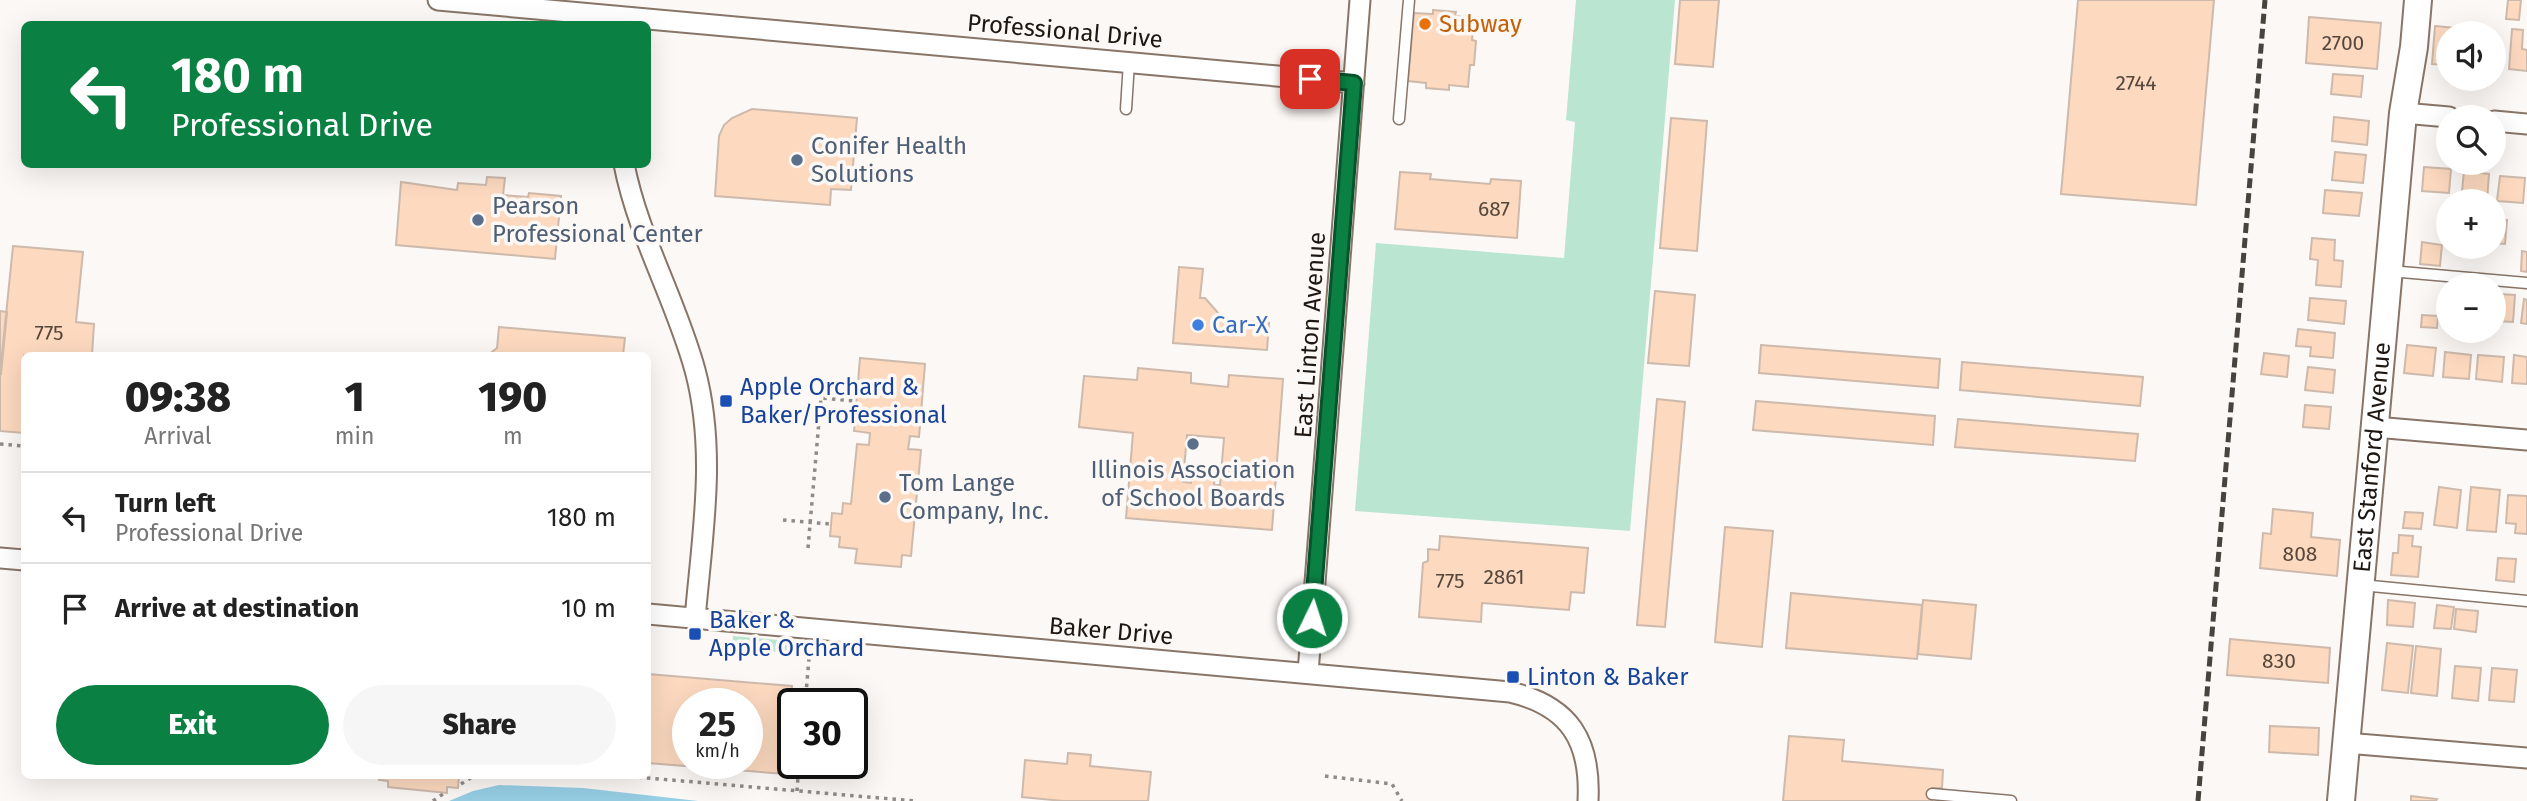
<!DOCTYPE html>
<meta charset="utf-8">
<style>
:root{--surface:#fff;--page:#f6f6f6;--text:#222;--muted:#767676;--line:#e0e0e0;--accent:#0b8043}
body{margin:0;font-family:"Fira Sans",sans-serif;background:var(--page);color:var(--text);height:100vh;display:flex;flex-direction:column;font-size:26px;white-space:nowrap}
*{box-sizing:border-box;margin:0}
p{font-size:23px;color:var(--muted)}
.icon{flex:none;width:38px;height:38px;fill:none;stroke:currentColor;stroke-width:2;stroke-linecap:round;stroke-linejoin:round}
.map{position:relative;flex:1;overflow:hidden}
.sheet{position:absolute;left:21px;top:352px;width:630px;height:427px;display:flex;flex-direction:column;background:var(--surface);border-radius:10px;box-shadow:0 7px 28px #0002}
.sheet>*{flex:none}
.top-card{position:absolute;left:21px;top:21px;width:630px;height:147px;border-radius:10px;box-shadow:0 7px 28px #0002;background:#0b8043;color:#fff;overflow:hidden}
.controls{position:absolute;left:2436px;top:21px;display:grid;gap:14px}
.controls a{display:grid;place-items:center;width:70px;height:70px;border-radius:50%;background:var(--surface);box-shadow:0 7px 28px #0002;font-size:35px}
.speed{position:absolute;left:672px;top:688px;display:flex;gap:14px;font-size:35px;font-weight:700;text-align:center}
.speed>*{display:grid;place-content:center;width:91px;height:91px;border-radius:50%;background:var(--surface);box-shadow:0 7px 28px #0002;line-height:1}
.speed small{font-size:18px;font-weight:400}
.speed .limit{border:4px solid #111;border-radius:10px;background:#fff;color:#111}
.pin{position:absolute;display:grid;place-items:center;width:60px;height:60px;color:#fff;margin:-30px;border-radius:14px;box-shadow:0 4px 10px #0006}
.me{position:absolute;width:77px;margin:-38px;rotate:4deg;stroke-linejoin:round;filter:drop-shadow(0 0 5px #0008)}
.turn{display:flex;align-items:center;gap:24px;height:147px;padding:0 35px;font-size:32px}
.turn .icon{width:91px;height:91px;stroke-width:2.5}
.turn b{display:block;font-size:49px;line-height:60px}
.eta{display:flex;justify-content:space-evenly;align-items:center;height:119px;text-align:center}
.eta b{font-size:42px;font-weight:800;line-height:49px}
.cta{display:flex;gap:14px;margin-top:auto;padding:14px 35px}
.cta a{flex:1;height:80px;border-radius:42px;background:var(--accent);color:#fff;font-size:28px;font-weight:800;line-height:80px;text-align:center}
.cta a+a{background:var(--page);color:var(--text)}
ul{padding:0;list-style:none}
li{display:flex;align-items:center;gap:21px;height:91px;padding:0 35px;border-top:2px solid var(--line)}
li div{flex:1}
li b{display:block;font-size:26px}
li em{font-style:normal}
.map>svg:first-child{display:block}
.green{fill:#bae6d1}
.water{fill:#97cfe5}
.building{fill:#fcd9bf;stroke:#cebaac;stroke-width:2;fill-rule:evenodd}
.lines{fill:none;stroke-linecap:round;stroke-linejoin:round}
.lane-casing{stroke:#887568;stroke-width:13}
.street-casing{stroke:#887568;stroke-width:23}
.secondary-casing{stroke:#887568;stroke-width:30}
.path{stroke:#908b87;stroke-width:3.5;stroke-dasharray:3.5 5;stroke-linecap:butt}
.lane{stroke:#fff;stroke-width:10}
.street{stroke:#fff;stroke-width:19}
.secondary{stroke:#fff;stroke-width:26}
.rail{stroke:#49433e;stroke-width:5;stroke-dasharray:10 5;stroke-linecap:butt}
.route-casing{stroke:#07532c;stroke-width:18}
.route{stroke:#0b8043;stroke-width:12}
.food-dot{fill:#e8710a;stroke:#fcf8f5;stroke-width:2.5}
.service-dot{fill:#5c6f8a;stroke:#fcf8f5;stroke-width:2.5}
.shop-dot{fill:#3f7fe0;stroke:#fcf8f5;stroke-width:2.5}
.transit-dot{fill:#1a4fb4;stroke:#fcf8f5;stroke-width:2.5}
.labels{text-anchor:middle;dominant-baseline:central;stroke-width:7;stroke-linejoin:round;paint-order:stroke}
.number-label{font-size:21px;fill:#55473c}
.food-label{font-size:24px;fill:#c56008;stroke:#fcf8f5;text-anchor:start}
.street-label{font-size:24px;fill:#1d1611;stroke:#fcf8f5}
.service-label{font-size:24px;fill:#4e5e75;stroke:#fcf8f5;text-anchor:start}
.shop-label{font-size:24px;fill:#366cbe;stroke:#fcf8f5;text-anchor:start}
.transit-label{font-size:24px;fill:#164399;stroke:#fcf8f5;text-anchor:start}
</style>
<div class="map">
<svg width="2527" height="801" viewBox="0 0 2527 801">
<rect width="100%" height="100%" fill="#fcf8f5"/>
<path class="green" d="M1576 0H1675L1630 531 1355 511 1376 243 1564 258 1575 122 1566 120Z
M733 636 822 644 827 648 808 646 807 654 732 648Z"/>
<path class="water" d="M499 785 583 788 698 801H449L473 791Z"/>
<path class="building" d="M1680 0H1719L1713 67 1675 64Z
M2078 0H2214L2196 205 2061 194Z
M2508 0H2521L2519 20 2506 19Z
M1433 10 1456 12 1455 16 1474 18 1472 40 1476 41 1474 65H1470L1468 87 1449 85V90L1426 88V83L1408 81 1414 13 1433 14Z
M2309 17 2381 23 2377 69 2306 63Z
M2435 26 2466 29V33H2448V65L2432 64Z
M2512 29 2523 30 2522 49 2527 50V71L2509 69Z
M2333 74 2363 76 2361 97 2331 94Z
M752 109 857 118 851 190 831 189 830 205 715 196 719 136 724 125 732 118Z
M2334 117 2369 121 2367 145 2332 141Z
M1671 118 1707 121 1697 251 1660 248Z
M2335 152 2366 155 2363 183 2332 180Z
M2424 167 2451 169 2449 193 2422 191Z
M2464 171 2489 174 2487 201H2461Z
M1400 172 1431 174 1430 179 1490 184 1491 179 1521 181 1517 238 1395 229Z
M2500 176 2525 178 2523 203 2497 201Z
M487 177 505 178 503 195 528 197 529 193 561 196 555 259 396 245 401 182 457 190 458 183 486 185Z
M2325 190 2362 193 2359 216 2323 213Z
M2494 219 2507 220 2505 244 2494 243Z
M2312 238 2335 240 2334 260 2343 261 2341 287 2316 285 2318 260 2310 259Z
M2422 242 2442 245 2440 266 2420 264Z
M13 246 83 252 76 322 94 324 92 355H24V433L0 431V374Z
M2522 251 2527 252V272L2521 271Z
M1179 267 1203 269 1200 298H1205L1220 315 1219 319 1269 323 1267 350 1173 343Z
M1655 291 1695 295 1689 366 1648 363Z
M2499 294 2515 295 2513 322 2496 321Z
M2310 298 2346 301 2344 324 2308 320Z
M2524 299 2527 300V324L2521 323Z
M0 311 7 312 1 374H0Z
M2422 315 2438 316 2437 328 2421 327Z
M499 327 625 338 623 355H488L497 348Z
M2298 329 2335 333 2333 358 2310 356 2311 347 2296 346Z
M1761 345 1940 359 1938 388 1759 373Z
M2407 345 2436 348 2433 376 2404 373Z
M2445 352 2471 355 2469 379 2443 377Z
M2264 353 2289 356 2287 377 2261 374Z
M2478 355 2504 357 2502 382 2476 379Z
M2514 355 2527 357V384L2512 383Z
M860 358 925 364 919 437 910 436 908 449 921 450 911 556 902 555 901 567 855 563 857 549 839 547 840 537 830 536 832 513 842 514 843 503 851 504 857 444 869 445 870 433 854 431Z
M1962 362 2143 377 2140 406 1960 390Z
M2308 367 2335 370 2333 393 2305 390Z
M1138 368 1191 373V383L1228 387 1229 375 1283 379 1272 530 1126 518 1133 433 1079 427 1084 376 1137 380ZM1187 435 1224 438 1220 485H1214L1215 474 1192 472 1191 483 1183 482Z
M1657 399 1685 402 1665 627 1637 625Z
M1756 401 1935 416 1933 445 1753 430Z
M2305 405 2331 407 2329 429 2303 427Z
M1958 419 2138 434 2135 461 1955 447Z
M2439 487 2461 490 2457 528 2434 525Z
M2471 487 2500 490 2496 532 2467 530Z
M2508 495 2527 496V534L2515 533 2516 524 2506 523Z
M2273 509 2313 513 2311 537 2340 540 2337 576 2260 568 2263 533 2271 534Z
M2405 512 2423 513 2421 529 2403 528Z
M1725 527 1773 531 1762 647 1715 642Z
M2399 535 2413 536 2412 546 2421 547 2418 577 2391 575 2393 553H2398Z
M1440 536 1588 548 1584 593 1571 592 1569 610 1482 603 1481 622 1419 617 1423 563 1428 561V549L1439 550Z
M2498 558 2516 559 2514 582 2496 580Z
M1791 593 1922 605 1917 659 1786 648Z
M1923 600 1976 605 1971 659 1918 654Z
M2388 600 2415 603 2413 627 2387 625Z
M2437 605 2454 607 2451 629 2434 628Z
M2456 609 2478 611 2476 632 2454 629Z
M2230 639 2330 648 2328 683 2227 675Z
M2387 643 2413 646 2408 693 2382 690Z
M2416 646 2441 649 2437 696 2411 693Z
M2455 666 2481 668 2478 701 2452 698Z
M2492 668 2517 670 2514 702 2489 700Z
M648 674 792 686 785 774 648 763ZM688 704H747V763H688Z
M2270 726 2319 728 2318 755 2269 752Z
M1789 736 1844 740 1842 761 1943 770 1942 788H1932V801H1783Z
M1068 753 1091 755 1090 766 1151 772 1148 801H1063L1022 797 1025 760 1067 764Z
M380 775H459L458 788 447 787V793L388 787V781L379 780Z
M2411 796 2437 799 2436 801H2411Z"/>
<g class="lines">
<g class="lane-casing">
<path id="lane" d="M1126 109 1129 62
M1399 119 1409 0
M2390 271 2527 283
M2361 585 2527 601
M1932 794 2011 801"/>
</g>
<g class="street-casing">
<path id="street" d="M438 0 1354 83
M2403 113 2449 117
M2494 121 2527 124
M624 164C638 236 676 300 695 370 717 452 702 536 695 619
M2375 427 2527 440
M0 558 24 560
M648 614 1510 692C1570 706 1591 741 1588 801
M1308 673 1360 0
M2346 743 2527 758"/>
</g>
<g class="secondary-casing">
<g id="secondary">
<path id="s1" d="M2341 801 2403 113 2414 47 2418 0"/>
</g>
</g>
<path class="path" d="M0 444 24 446
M783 520 830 524
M808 548 821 398 854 401
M805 704 809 659
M613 775 915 801
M1325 776 1392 784 1402 801
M461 784 475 775
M797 791 799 763
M433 801 443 794"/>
<use href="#lane" class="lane"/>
<use href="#street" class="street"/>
<use href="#secondary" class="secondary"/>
<path class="rail" d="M2198 801 2265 0"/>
</g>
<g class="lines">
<g class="route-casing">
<path id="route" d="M1310 79 1354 83 1312 618"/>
</g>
<use href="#route" class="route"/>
</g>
<circle class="food-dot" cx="1425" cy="24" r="7"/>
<g class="service-dot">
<circle cx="797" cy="160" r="7"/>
<circle cx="478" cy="220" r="7"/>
<circle cx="1193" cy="444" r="7"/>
<circle cx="885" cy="497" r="7"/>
</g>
<circle class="shop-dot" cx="1198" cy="325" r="7"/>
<g class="transit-dot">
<rect x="719" y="394" width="14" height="14" rx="3.5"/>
<rect x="688" y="627" width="14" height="14" rx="3.5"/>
<rect x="1506" y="670" width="14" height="14" rx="3.5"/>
</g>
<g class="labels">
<g class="number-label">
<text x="2343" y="43">2700</text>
<text x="2136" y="83">2744</text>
<text x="1494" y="209">687</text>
<text x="49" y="333">775</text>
<text x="2300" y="554">808</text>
<text x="1504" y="577">2861</text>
<text x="1450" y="581">775</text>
<text x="2279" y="661">830</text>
</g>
<g class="food-label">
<text x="1439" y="24">Subway</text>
</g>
<g class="street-label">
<text transform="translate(1065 31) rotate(5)">Professional Drive</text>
<text transform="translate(1310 335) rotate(-86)">East Linton Avenue</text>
<text stroke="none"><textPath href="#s1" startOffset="345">East Stanford Avenue</textPath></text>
<text transform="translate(1111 631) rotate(5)">Baker Drive</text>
</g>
<g class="service-label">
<text x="811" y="146">Conifer Health<tspan x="811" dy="28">Solutions</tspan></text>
<text x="492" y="206">Pearson<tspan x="492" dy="28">Professional Center</tspan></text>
<text x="1193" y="470" text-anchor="middle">Illinois Association<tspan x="1193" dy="28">of School Boards</tspan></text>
<text x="899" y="483">Tom Lange<tspan x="899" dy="28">Company, Inc.</tspan></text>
</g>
<g class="shop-label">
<text x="1212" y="325">Car-X</text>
</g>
<g class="transit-label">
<text x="740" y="387">Apple Orchard &amp;<tspan x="740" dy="28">Baker/Professional</tspan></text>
<text x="709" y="620">Baker &amp;<tspan x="709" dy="28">Apple Orchard</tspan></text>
<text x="1527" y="677">Linton &amp; Baker</text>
</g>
</g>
</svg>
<div class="controls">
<a><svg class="icon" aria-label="sound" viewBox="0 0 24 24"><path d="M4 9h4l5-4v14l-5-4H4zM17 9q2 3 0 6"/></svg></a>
<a><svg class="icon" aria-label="search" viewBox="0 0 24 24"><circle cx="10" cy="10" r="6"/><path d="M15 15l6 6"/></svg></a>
<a>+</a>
<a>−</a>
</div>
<div class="speed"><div>25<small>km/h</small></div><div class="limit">30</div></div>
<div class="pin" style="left:1310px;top:79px;background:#d93025"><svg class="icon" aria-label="arrive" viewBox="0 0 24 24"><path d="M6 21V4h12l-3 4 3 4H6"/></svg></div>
<svg class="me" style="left:1312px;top:618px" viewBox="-20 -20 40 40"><circle r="17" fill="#0b8043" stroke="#fff" stroke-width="3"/><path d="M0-11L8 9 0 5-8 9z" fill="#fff"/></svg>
<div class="top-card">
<div class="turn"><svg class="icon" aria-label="left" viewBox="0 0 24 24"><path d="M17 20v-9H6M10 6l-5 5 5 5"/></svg><div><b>180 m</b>Professional Drive</div></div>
</div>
<section class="sheet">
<div class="eta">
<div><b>09:38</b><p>Arrival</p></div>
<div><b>1</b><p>min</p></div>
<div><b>190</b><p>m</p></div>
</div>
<ul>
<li><svg class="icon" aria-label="left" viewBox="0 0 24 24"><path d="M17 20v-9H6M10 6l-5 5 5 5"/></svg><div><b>Turn left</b><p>Professional Drive</p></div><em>180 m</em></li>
<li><svg class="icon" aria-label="arrive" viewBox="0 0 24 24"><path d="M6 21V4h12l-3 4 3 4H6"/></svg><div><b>Arrive at destination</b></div><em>10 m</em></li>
</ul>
<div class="cta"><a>Exit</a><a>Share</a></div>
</section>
</div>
